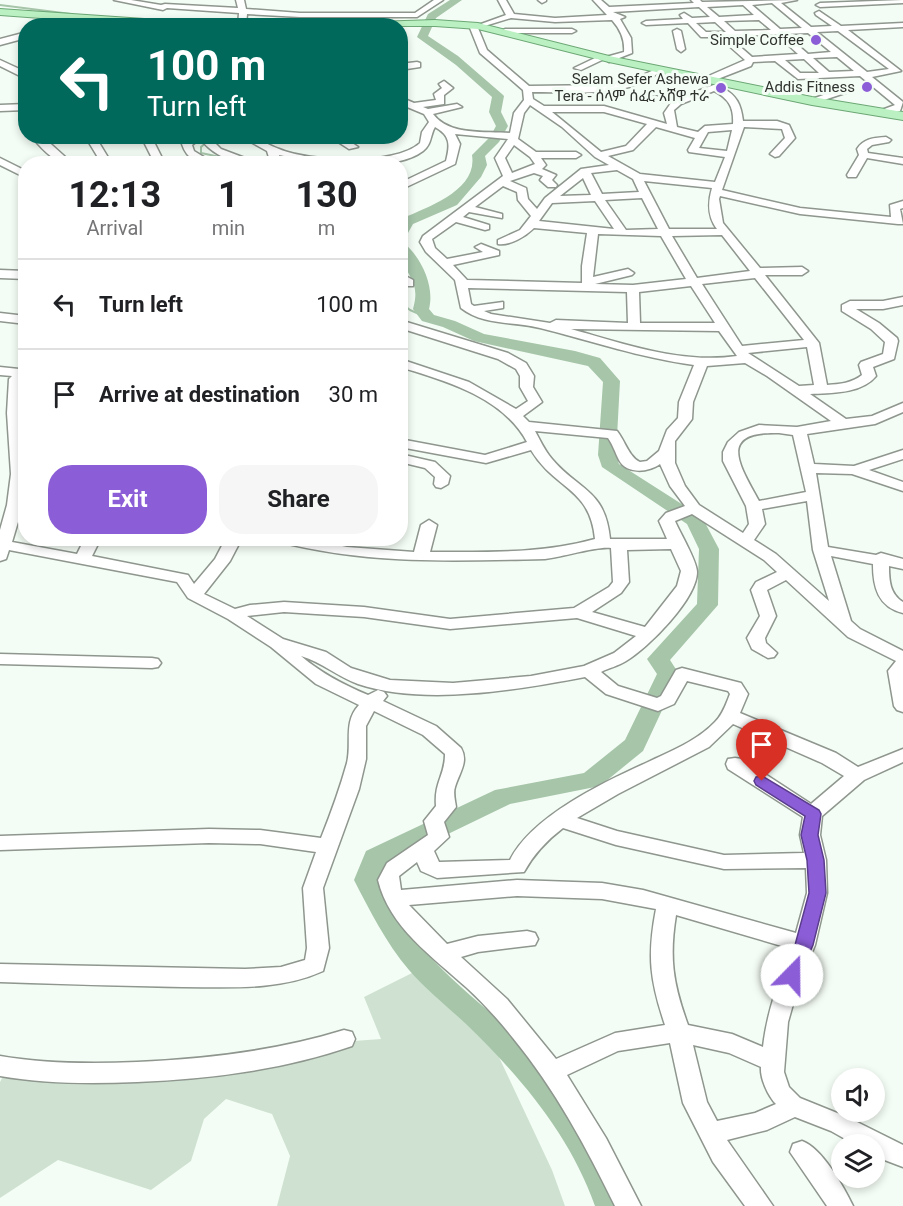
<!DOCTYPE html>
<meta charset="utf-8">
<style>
:root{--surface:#fff;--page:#f6f6f6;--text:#202124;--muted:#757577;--line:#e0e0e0;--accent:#8b5dd7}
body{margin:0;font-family:Roboto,"Noto Sans Ethiopic",sans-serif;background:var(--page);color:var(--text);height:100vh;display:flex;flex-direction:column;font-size:22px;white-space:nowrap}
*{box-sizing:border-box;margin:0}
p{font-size:20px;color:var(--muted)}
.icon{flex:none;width:33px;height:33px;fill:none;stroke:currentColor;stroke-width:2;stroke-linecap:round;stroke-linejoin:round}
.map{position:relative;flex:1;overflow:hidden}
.panel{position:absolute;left:18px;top:156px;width:390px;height:390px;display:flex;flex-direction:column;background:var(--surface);border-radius:24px;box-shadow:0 3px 9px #0003}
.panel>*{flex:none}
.guide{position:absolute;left:18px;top:18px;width:390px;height:126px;border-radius:24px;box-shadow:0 3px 9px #0003;background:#00695c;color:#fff;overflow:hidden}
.tools{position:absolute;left:831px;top:1068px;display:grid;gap:12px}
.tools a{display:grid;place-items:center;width:54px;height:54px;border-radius:50%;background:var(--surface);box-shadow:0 3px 9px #0003;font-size:30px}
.pin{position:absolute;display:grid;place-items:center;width:51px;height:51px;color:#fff;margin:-62px -26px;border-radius:50% 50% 50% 0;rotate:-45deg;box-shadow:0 0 6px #0007}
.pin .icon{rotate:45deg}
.me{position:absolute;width:66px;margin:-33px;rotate:22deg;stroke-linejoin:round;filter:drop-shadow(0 0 4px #0008)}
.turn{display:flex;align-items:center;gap:21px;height:126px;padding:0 30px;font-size:27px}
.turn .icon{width:78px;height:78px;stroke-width:2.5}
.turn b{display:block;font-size:42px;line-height:51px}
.eta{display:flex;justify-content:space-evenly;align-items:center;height:102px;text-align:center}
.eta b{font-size:36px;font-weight:700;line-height:42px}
.button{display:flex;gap:12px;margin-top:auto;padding:12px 30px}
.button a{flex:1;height:69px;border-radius:24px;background:var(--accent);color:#fff;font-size:24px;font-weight:700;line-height:69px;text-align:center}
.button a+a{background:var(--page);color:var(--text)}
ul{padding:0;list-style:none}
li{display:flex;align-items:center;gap:18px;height:90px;padding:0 30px;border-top:2px solid var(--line)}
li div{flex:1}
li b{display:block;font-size:22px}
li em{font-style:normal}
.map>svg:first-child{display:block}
.green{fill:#cfe2d1}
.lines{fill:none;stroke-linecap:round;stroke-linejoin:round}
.stream{stroke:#a6c5a9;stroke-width:2}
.river{fill:#a6c5a9;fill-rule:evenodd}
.minor-casing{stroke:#8e968e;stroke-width:3}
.major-casing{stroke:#6ca775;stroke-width:2}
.minor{fill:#fff;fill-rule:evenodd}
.major{fill:#bbf0c2;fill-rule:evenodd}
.route{fill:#8b5dd7;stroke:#5a3c8c;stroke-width:1.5}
.poi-dot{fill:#8b5dd7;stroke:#f4fdf5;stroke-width:2}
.labels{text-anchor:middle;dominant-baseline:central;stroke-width:6;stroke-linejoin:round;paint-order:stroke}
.far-poi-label{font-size:15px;fill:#303330;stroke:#f4fdf5;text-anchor:end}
</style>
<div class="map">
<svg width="903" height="1206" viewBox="0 0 903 1206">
<rect width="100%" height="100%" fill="#f4fdf5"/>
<path class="green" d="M416 971 498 1055 552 1170 565 1206H277L290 1156 272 1114 226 1099 204 1119 191 1161 151 1190 58 1160 0 1198V1082L5 1072 184 1064 326 1043 381 1039 364 997Z"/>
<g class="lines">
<path class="stream" d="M0 5 71 14 77 26
M209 140 201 147V153L230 159
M400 302 410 310 428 318"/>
<path class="river" d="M450 0H462L436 18 428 36 458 56 502 94 504 96 501 112 508 126 499 142 485 156 487 165 481 177 457 205 413 224 403 242C421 257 435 286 429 309L434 315 455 321 484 334 575 351 600 358 620 381 616 455 619 464 702 517 719 549 718 605 670 660 679 674 643 751 600 786 510 804 386 864 380 880C394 905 408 931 427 953 453 983 486 1007 514 1035 563 1085 602 1140 627 1206H595C570 1135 520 1076 466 1024 447 1006 426 990 409 970 386 943 370 911 354 880L366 851 495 790 584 773 625 740 657 674 647 659 697 604 699 549 687 524 602 467 598 455 603 382 588 366 474 341 443 327 422 321 413 309C420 284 410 280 402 260 397 250 400 233 400 222L403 218C428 207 478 190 472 155L490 137 496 126 489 112 492 97 456 65 417 37 428 14Z"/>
<g class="minor-casing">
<path id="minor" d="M114 0H131L161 5 165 4 238 8 236 0H244L246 9 300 13H415L434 0H443L417 17H300L247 14 246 26H238L239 13 167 8 163 10Z
M498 0H506L514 14 555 18 607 15 593 0H601L609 7 694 3 691 0H700L702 2 797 0 781 3 811 27 832 26 816 15 815 13 819 11 841 26 903 23V27L848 30 901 71 872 77 903 102 900 111 879 115V111L895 105 860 76 798 79 775 61 753 62 751 66 710 82H704V78L745 60 719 37H701L688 23 646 25 642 23 646 21 683 19 680 15 684 13 692 18 710 17 699 7 613 12 625 17 620 19 631 38 632 53 609 62 605 59 606 57 624 52C625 39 620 29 612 20L555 22 511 18 478 28 487 50 529 86 608 85 636 78 654 70 658 73C628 98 569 92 532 92L533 99 544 106H604L667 124 664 113 671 103 653 100V96L677 99 719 83 724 86 722 88C737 95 741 105 743 121H777L789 125 795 138 779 156 775 157 770 154 785 138 782 129 744 127 722 190 800 208 891 217 890 205 903 201V208L900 209 903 224H898L800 214 720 196 719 199 723 223 760 268 802 267 808 271 802 275H765L819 343 827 385C840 384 852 383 862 375L859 365 861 362 883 354 885 342 871 329 842 311V305L850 301H883L903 297V305L883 309H856L879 323 897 338 898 341 894 359 873 367 876 376C861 394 831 393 810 394L846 419 872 416 903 403V412L875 424 807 434 814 464 854 466 903 450V459L869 470 903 482V491L852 474 816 473 828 547 876 555 881 553 903 559V569L889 566C889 581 890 594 903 602V613C878 607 873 587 873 564L831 556 851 621 860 629 903 651V712L897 710 894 706 888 671 896 661 848 637 786 580 767 590 776 616 765 638 766 643 777 653 774 657 768 658 752 649 747 638 760 616 751 590 756 582 777 572 764 560 692 514 675 521C680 533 697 561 697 572 697 599 648 648 626 661 618 666 609 668 601 672L618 686 657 698 661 696 676 670 682 668 741 683 748 694 740 713 836 753 858 767 903 749V762L864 780 822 816 820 835 826 860 827 893 815 945 797 990 788 1022 784 1072 789 1087 800 1098 847 1117 903 1145V1167L874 1156V1144H854L831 1131 795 1117 767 1130 727 1140 773 1206H745L713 1162 683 1103 670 1043 618 1051 567 1075 606 1138 641 1206H615C586 1147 555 1089 513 1038 499 1020 483 1003 467 988 433 957 389 927 378 880L387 863 428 835 424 821 436 806C434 782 445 776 445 754L423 735 374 711 366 726V759L359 789 323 888 329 948 323 971C279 991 230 987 183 987 122 986 61 984 0 982V964L245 969 281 967 305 960 307 948 303 888 316 852 260 844 209 843 0 850V836L209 829 260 830 321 838C331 813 340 788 347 763 352 742 343 722 359 705L316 684 271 647 228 619 188 598 177 582 9 550 6 559 0 561V530L7 505 11 474 7 413 9 379 12 376 0 375V367L19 369 26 365 21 413 25 474 23 505 12 542 77 554 85 538H101L92 556 188 575 194 584 215 559 226 538H242L230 561 204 594 235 609 250 605 284 602 364 607 450 619 574 608 609 587 613 582 611 548C597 546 563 557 545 559 451 561 369 565 276 541L275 538H302L347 547 414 552 421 525 429 520 437 525 430 552C485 552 542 554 595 539 590 487 555 490 531 450L486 463 400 447V439L485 455 527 442C503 397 446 381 400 367V359L469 382 516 409 528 401 520 387V376L516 369 498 359 400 328V320L508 353 526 363 534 376 533 387 542 402 523 416 529 422 617 431C625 441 629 457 640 462L647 461 659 451 667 430 678 418 679 402 694 365C641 358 592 341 540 328 513 321 484 326 461 308L455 280 426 252 420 242 423 236 503 176 495 158 508 139 455 134 460 144 455 164 400 190V183L446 161C450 145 451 136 435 127 430 135 432 144 423 151 393 174 316 163 279 155L281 164H271L267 151 240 136C257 136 265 144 279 149 309 162 395 166 420 143L422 132 429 122 424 114 400 104V97L414 103 436 100 434 94 442 88 439 84 444 81 453 88 444 95V104L423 107 428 109 457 104 462 107 433 114C449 136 486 131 510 133L514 113 524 100 523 90 480 53 470 28 506 15ZM772 3 802 28 780 29 752 5ZM743 5 754 15 719 17 707 7ZM759 20 771 30 735 31 724 21ZM715 22 726 32H706L696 23ZM838 31 889 69 867 72 817 32ZM808 33 831 52 808 54 785 34ZM776 34 798 54 752 57 729 37ZM837 57 854 71 829 72 813 58ZM804 59 819 73H800L785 60ZM714 91C729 99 734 107 733 124L705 126 698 132 677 127 674 110 681 104ZM530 105 562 127 595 157 609 165 581 169 545 198 537 209 528 199 526 188 510 181 534 173 543 176 540 180 548 187H556L557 185 552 180 556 175 542 169 546 165 541 158H576L581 155 576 152H536L518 139 524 113ZM552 112H604L647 124 626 146 601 152ZM656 127 695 138 688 150 689 152 725 157 715 182 640 174 608 156 633 150ZM732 130 727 151 699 148 708 132ZM514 145 530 157 535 164 512 173 505 158ZM617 170 633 179 639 192 602 194 591 173ZM583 178 591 195 560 196ZM644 181 712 188C708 202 707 216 717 229H669ZM503 186 517 192 518 200 531 216 520 230 498 240V244C510 246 526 236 534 228L587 233 582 266V283L467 280 453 265 499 255V251L481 244 475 247 483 252 447 259 435 248 432 239 456 222 485 230 489 229V225L463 217 469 212 502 218V214L475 207ZM642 198 658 229 626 230 605 200ZM595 201 614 229 539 221 552 203ZM598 234 661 236 686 279 633 285 595 284 632 275 634 273 628 269 593 277ZM722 235 750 271 697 278 672 236ZM755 278 804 340 742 346 702 284ZM691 286 715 323H640L639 292ZM468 288 627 292 628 323 556 320 550 323 491 314 484 311 503 308V302L474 306 471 304ZM571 329 719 331 737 356C681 364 625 344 571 329ZM807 347 814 385 799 386 748 353ZM745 363 767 376 831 421 797 427 759 425 739 432 728 442 723 452V461L746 506 749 524 743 533 699 505 685 486 675 463V441L692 419 693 402 707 366ZM535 431 608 438C613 445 615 452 619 460 627 475 649 472 660 464L670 486 685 506 666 513 659 521 667 539H610C605 489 579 491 552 459 545 451 540 440 535 431ZM779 433 793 435 806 492 759 501C740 466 716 431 779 433ZM807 501 813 550 829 601 776 554 754 540 765 524 762 509ZM671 549 681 571 677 586 645 627 592 612 621 593 629 582 627 550ZM284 612 364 617 450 629 577 618 636 636 614 653 584 666 531 676 453 683 390 680 351 668 326 652 283 639 247 616ZM301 656C322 662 338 677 358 684 424 706 517 690 585 677L606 694 658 711 674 704 687 681 728 691 730 694C726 704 723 714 715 722 697 741 671 751 648 762 604 782 532 816 510 860L439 862 434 851 449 837 444 822 456 807C455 800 453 793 455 787 459 773 469 762 461 748L436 726 383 701 387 696 384 692 378 690 368 695C344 685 321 673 301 656ZM733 724 822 763 844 776 811 804 742 759 735 758 728 759 726 764 728 769 803 817 800 835 804 853 724 855 617 831 577 818 618 794 709 747ZM563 828 616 845 724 869 806 868 807 893 796 933 643 890 602 883 517 880 401 890 399 876 417 862 421 871 437 878 524 872C534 854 546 841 563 828ZM517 896 602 899 656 909C647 956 650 980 665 1025L615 1033 556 1059 507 999 461 957 478 952 535 945 538 939 535 933 527 931 478 936 447 944 409 905ZM676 915 792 949C778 982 767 1012 763 1047L732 1034 688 1025C673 984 669 958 676 915ZM693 1045 729 1053 761 1067C760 1078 768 1096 776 1104L755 1113 717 1121 707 1102Z
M538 0H546V1L542 3Z
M903 0V3L820 7 816 5 820 3Z
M50 16H56L59 26H51Z
M505 29H572L576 31 572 33H502L501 31Z
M677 29 681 31 685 49 681 52 677 49 673 31Z
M23 33H26V38L0 45V39Z
M595 58 602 60 581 70 574 68Z
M0 60 26 72V79L0 66Z
M417 62 420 63V67L400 70V64Z
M848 86 853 89 851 91 812 104 807 101Z
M26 104V110L0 111V105Z
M31 136H42L73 164C55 164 43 150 31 136Z
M85 136H95L112 164H102Z
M141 136H151L165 164H130L152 158Z
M211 136H240L215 143 221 149 261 164C240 164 218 159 204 143Z
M329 136H342L358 147 349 149Z
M886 137 891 140 889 142 872 145 867 149 868 153 903 158V164L867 158 856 177H848L847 175 859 155 857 149C864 138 874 138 886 137Z
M190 138 198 140 192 145 194 151 215 164C199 164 187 160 182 144Z
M0 158 26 171V178L0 165Z
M0 270 26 271V279L0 278Z
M400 273 413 280V286H405L400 282Z
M0 313 26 316V324L0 321Z
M400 454 435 462 450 476 448 484 441 488 436 487 434 484 435 477 425 468 400 462Z
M0 654 152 658 158 659 161 663 158 667 152 668 0 664Z
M344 1030 352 1032 355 1039 352 1046C282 1070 211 1079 137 1082 91 1084 45 1084 0 1076V1056C46 1064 91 1064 137 1062 208 1059 276 1051 344 1030Z
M802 1141C822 1148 844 1187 853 1206H827L790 1152 793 1144Z"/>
</g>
<g class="major-casing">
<path id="major" d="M0 9 202 23 207 26H150L0 15Z
M435 20 478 23 609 56 812 97 903 112V120L812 105 609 62 478 29 435 26H338L343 23Z"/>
</g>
<use href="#minor" class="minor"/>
<use href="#major" class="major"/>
</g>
<path class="route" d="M762 776 819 810 821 814 818 835 824 860 826 893 813 945 798 980 792 982 785 980 783 975 795 945 809 893 807 860 801 835 805 816 756 785 754 781 756 777Z"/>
<g class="poi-dot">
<circle cx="816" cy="40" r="6"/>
<circle cx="867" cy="87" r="6"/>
<circle cx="721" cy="88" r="6"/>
</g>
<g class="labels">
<g class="far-poi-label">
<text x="804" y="40">Simple Coffee</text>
<text x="709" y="79">Selam Sefer Ashewa<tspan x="709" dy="17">Tera - ሰላም ሰፈር አሸዋ ተራ</tspan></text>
<text x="855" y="87">Addis Fitness</text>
</g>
</g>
</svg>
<div class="tools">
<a><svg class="icon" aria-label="sound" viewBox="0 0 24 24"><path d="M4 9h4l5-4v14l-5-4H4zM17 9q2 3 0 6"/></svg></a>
<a><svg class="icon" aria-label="layers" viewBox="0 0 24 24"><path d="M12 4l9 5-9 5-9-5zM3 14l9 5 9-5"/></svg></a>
</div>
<div class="pin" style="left:762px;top:781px;background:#d93025"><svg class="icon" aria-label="arrive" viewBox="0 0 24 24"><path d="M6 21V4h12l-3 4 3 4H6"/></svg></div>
<svg class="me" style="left:792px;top:975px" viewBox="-20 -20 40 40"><circle r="19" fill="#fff"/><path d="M0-13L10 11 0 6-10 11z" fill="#8b5dd7"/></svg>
<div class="guide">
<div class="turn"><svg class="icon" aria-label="left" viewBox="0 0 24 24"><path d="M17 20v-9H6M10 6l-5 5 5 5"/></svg><div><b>100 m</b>Turn left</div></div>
</div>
<section class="panel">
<div class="eta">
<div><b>12:13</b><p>Arrival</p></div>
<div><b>1</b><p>min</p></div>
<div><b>130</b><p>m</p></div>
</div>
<ul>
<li><svg class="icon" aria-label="left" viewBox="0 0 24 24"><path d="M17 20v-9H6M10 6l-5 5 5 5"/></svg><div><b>Turn left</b></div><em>100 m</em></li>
<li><svg class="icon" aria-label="arrive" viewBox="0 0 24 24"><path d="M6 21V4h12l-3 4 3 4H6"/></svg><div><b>Arrive at destination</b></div><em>30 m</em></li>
</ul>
<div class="button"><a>Exit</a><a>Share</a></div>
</section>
</div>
